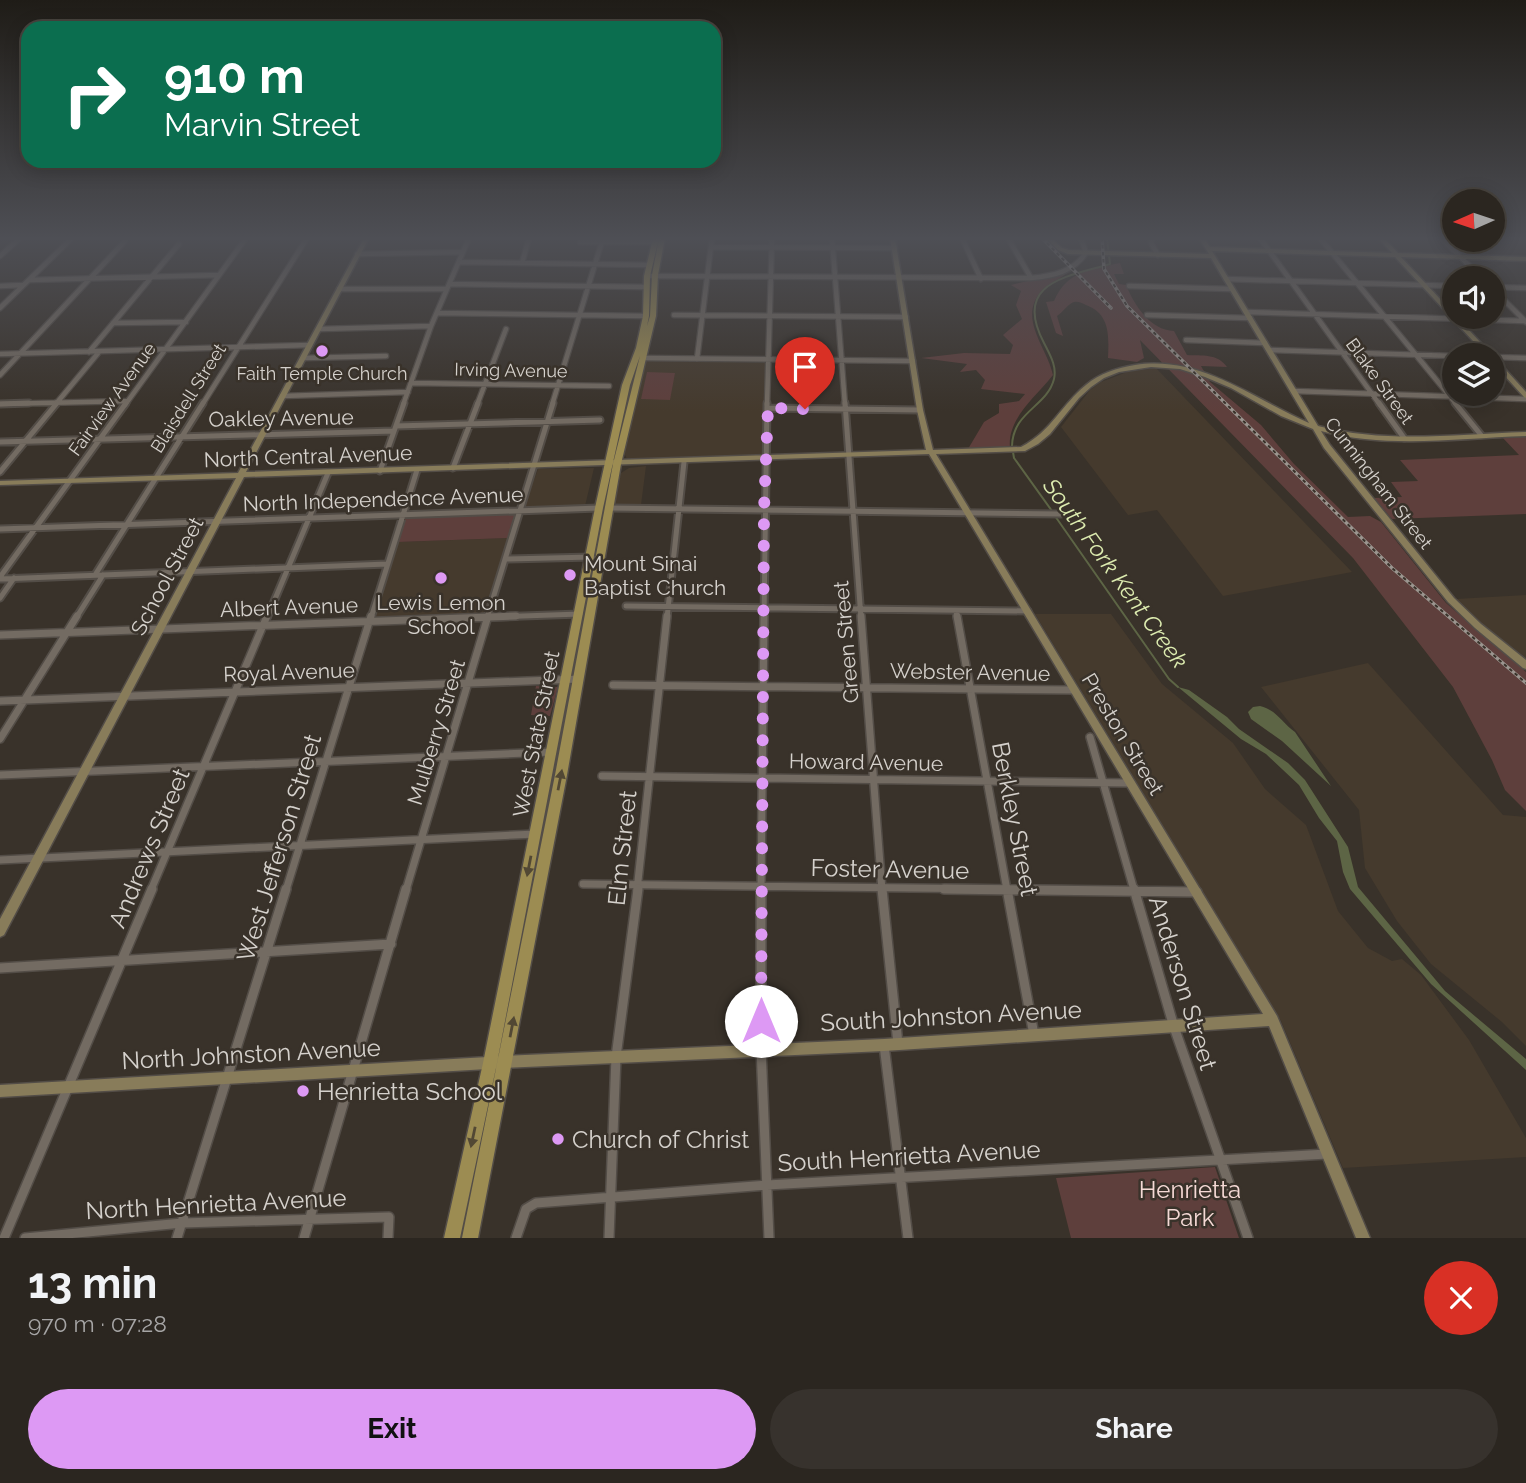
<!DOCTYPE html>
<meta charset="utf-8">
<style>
:root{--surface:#2b2620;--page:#37322d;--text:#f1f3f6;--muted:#a6a5a5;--line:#47433e;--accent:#dd99f4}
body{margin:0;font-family:Raleway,sans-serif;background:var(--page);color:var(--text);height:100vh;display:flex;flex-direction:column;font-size:26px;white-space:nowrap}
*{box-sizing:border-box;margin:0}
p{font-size:23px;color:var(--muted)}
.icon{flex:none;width:38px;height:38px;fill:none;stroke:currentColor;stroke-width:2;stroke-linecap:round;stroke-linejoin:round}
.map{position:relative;height:1238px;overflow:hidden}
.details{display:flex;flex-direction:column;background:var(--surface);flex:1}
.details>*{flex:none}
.guide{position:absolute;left:21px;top:21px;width:700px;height:147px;border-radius:21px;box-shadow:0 4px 18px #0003,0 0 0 2px var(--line);background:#0b6e4f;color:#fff;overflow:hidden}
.needle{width:46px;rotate:267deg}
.tools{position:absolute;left:1442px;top:189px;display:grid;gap:14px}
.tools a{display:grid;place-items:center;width:63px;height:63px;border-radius:50%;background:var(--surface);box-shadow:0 4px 18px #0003,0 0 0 2px var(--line);font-size:35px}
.pin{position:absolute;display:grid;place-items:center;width:60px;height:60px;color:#fff;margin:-72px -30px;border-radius:50% 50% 50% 0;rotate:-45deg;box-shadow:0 0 7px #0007}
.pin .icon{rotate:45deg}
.me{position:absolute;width:77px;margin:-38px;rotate:0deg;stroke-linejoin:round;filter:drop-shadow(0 0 5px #0008)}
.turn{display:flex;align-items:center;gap:24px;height:147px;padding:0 28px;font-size:32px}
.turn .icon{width:91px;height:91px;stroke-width:2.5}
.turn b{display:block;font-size:49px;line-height:60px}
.round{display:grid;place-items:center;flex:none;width:74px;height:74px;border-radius:37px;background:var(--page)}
.head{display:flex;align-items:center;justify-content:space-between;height:119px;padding:0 28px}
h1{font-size:42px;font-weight:700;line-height:52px}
.primary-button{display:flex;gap:14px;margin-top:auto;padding:14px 28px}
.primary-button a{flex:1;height:80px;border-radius:42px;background:var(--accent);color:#111;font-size:28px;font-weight:700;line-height:80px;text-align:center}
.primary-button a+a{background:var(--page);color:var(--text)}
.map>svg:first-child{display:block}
.built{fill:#453a2d}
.green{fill:#5e3f3c}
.water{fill:#5d6545}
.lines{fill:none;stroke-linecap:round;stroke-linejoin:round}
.stream{stroke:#5d6545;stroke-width:2}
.street-far3-casing{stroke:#534d47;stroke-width:7}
.street-far2-casing{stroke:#534d47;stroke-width:9}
.street-far1-casing{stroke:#534d47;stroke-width:10}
.street-casing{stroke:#534d47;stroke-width:12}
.secondary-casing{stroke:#534d47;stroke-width:3}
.primary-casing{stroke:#534d47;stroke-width:3}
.street-far3{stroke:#736b62;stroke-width:4.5}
.street-far2{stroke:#736b62;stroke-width:5}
.street-far1{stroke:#736b62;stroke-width:7}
.street{stroke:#736b62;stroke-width:9}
.secondary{fill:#887c5a;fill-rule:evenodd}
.primary{fill:#9c8c52;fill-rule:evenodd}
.rail-casing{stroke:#9b958f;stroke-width:3.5}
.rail{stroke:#39322a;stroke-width:2;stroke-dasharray:3.5;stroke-linecap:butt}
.oneway{fill:#524834}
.route{stroke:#dd99f4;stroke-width:12;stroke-dasharray:0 21.6}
.poi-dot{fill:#dd99f4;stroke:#39322a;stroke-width:2.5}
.labels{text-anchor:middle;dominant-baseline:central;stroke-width:5;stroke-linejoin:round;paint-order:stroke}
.far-street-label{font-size:18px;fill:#d5d1cc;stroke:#39322a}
.far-poi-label{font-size:18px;fill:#d5d1cc;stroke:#39322a}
.street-label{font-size:21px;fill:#d5d1cc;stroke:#39322a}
.poi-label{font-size:21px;fill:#d5d1cc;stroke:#39322a;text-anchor:start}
.water-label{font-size:23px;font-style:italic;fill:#ddecb0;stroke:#39322a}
.near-street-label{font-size:24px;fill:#d5d1cc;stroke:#39322a}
.near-poi-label{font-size:24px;fill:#d5d1cc;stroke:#39322a;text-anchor:start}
.near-park-label{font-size:24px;fill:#f5d9d5;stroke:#39322a}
</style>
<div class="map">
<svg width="1526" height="1238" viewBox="0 0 1526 1238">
<rect width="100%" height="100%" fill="#39322a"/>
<path class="built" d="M650 360 766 363 763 455 632 461 627 459 624 453 641 371 645 362Z
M1156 368 1352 572 1223 596 1157 510 1128 515 1061 427 1090 390 1101 382 1127 372Z
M646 466 641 505H617L614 502 621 473 629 468Z
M594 468 585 506 524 508 538 469Z
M508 538 484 614 375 619 398 542Z
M1526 595V658L1471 615 1456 599Z
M1035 614H1111L1162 684 1233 743 1265 789 1306 825 1338 911 1368 948 1392 961 1402 959 1421 975 1469 1040 1526 1138V1157L1343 1168 1281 1021Z
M1368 663 1503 815 1526 817V1046L1502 1022 1431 964 1397 921 1365 868 1359 810 1261 687Z"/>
<path class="green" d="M1120 263 1124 274H1114L1119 284 1126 285C1135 306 1150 330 1174 331L1187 355C1202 356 1217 353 1227 367L1201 366 1210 382 1261 425 1294 464 1348 517 1370 516 1381 522 1446 603 1526 672V811L1505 790 1492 760 1453 687 1353 558 1140 340 1144 358 1137 362 1108 358C1109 335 1110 314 1086 305 1082 303 1078 301 1074 302 1069 303 1062 313 1057 316L1063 336 1056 333 1046 302 1054 301C1067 271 1091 269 1120 263Z
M1069 271C1064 277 1051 282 1043 289 1016 318 1047 346 1053 375 1036 397 1007 418 1010 448L968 449 984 422 999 413V404L1019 401 1025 394 981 389 985 380 976 370 960 372 967 364 921 358 964 353 1010 354 1013 345 1003 335 1022 319 1016 305 1021 291 1011 285Z
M647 372 675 373 670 400 641 399Z
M1526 436V514L1392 519 1374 498 1402 497 1391 482 1418 481 1400 460 1519 455 1502 437Z
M509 514 515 515 508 538 398 542 405 519 408 517Z
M536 686 558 687 550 716 531 715Z
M1215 1167 1239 1238H1071L1056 1178Z"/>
<path class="water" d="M1178 687 1189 690 1227 717 1239 729 1288 763 1305 780 1348 847 1358 887 1445 991 1526 1059V1070L1431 984 1350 889 1343 872 1337 841 1319 818 1299 785 1266 754 1241 739Z
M1260 706C1277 710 1282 723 1295 732L1331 786 1282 741 1251 719 1248 712 1253 707Z"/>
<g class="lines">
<path class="stream" d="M1012 446C1013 411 1047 407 1054 379 1057 366 1050 355 1044 343 1012 282 1067 277 1110 264L1107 238
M1013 452 1014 458 1052 511
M1055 516 1169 679 1178 687"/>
<g class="street-far3-casing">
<path id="street-far3" d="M832 238 845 405
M962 238 981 279
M1008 238 1031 278
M1152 238 1151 243 1158 255
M1260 238 1380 405
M1320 238 1457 405
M1441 238 1482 278
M580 242H655
M711 247 895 248
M357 254 463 252
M0 256 20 238
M460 262 650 265
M522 263 529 238
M647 276 1031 278C1053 276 1073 272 1086 253L1081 238
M1226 279 1454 286
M29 280 219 275
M450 284 647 287
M0 286 23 285
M1129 286 1232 289
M1493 287 1526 288
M339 289H447
M1493 289 1526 322
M0 308 72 238
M1246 312 1525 321
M437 313 646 316
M674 315 906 317
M1147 315 1250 318
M113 323 186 322
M319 329 431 326
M1186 340 1265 343
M1269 350 1454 356
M89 352 179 244
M0 354 310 345
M1493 357 1526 358
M303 358 386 356
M644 358 913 361
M697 359 712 238
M0 375 125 241
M412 383 609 386
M1293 391 1526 399
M282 396 408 392
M0 404 128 401
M55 405 99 352
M125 405 246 238
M202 405 307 238
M403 405 431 326 469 238
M477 405 506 329
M552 405 603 238
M767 405 772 238"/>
</g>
<g class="street-far2-casing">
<path id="street-far2" d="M845 403 861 618
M1379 403 1404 438
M1455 403 1481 435
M0 404 29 403
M768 408 920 410
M396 426 600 420
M0 442 394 431
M453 468 478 403
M380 471 404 403
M0 472 57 403
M609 508 1061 514
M0 529 599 508
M505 559 592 557
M95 575 203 403
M0 577 126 403
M0 579 387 564
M0 598 14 578
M626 606 1028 611
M956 611 957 618
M76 618 103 575
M267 618 328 473
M371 618 417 470
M468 618 580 614
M487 618 553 403
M667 618 684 462
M764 618 767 403"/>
</g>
<g class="street-far1-casing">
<path id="street-far1" d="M861 616 882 890
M957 616 1007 890
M0 635 516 616
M613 685 1073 690
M0 701 579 679
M1090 737 1134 890
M0 739 77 616
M0 775 552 752
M602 776 1130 783
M0 860 536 834
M583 884 1079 890
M151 890 267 616
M286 890 371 616
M406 890 488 616
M637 890 667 616
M761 890 764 616"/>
</g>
<g class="street-casing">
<path id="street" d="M761 889V1048L769 1238
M882 889 898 1044
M944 889 1197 892
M1007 889 1034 1035
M1134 889 1174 1027 1248 1238
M0 968 391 944
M884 1045 908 1238
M4 1238 152 889
M25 1238 182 1223 389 1217 388 1238
M177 1238 286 889
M304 1238 406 889
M516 1238 526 1209 536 1203 767 1185 1327 1154
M609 1238 616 1057 638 889"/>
</g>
<g class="secondary-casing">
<path id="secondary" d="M364 238H369L246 472 926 450 917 410 890 238H895L923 410 933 450 1021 447C1052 431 1061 405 1086 385 1100 373 1117 368 1135 365 1200 355 1252 398 1309 423L1211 258 1068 254 1058 250 1046 238H1051L1062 248 1069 250 1209 254 1199 238H1204L1210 247 1392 253 1378 238H1384L1398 253 1526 257V261L1401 257 1454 314V317H1457L1492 355H1486L1395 257 1212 251 1318 426C1386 444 1456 434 1526 432V436C1458 438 1388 449 1321 431L1330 445 1454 598 1481 624 1526 660V669L1523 668 1475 628 1448 602 1324 448 1313 429 1281 416 1231 388 1205 377 1180 369 1151 367 1119 372 1104 378 1091 387 1079 398 1050 434 1038 444 1025 451 936 454 1277 1016 1370 1238H1356L1269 1026 884 1051 505 1068 0 1097V1085L505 1056 884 1039 1263 1014 929 454 244 477 4 935 0 937V919L236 478 0 485V481L238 473Z
M1493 357 1495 358 1526 392V398L1524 397 1493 363Z"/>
</g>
<g class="primary-casing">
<path id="primary" d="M653 238H659L650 276 649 316 647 326 650 316 652 275 659 238H665L658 275 656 316 621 464 567 775 478 1238H462L555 775 613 464 640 356 630 385 603 508 497 1063 460 1238H444L483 1063 595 508 622 385 636 348 643 316 644 276Z"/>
</g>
<use href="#street-far3" class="street-far3"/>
<use href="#street-far2" class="street-far2"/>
<use href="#street-far1" class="street-far1"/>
<use href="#street" class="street"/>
<use href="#secondary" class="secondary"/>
<use href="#primary" class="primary"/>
<g class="rail-casing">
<path id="rail" d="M1042 238 1111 308
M1102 238 1104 269 1127 306 1392 568 1526 683"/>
</g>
<use href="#rail" class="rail"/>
</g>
<defs><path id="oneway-solid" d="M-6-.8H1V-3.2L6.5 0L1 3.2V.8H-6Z" transform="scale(1.75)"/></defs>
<g class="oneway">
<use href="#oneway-solid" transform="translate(560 780) rotate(-79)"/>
<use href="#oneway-solid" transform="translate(529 866) rotate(101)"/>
<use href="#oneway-solid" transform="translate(512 1027) rotate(-79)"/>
<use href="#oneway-solid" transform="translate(473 1137) rotate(102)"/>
</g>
<linearGradient id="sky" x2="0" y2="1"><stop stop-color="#1f1c17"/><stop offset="0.58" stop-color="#4e4f55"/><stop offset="1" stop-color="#4e4f55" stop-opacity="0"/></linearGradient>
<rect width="1526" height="411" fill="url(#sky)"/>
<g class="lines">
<path class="route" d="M761 1021 764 510 768 408 805 409"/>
</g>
<g class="poi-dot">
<circle cx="322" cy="351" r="7"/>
<circle cx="570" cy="575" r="7"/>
<circle cx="441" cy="578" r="7"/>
<circle cx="303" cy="1091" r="7"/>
<circle cx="558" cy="1139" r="7"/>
</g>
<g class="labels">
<g class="far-street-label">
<text transform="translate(511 370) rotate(1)">Irving Avenue</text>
<text transform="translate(1380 381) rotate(54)">Blake Street</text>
<text transform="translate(188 398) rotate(-58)">Blaisdell Street</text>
<text transform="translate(112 399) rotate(-54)">Fairview Avenue</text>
<text transform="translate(1379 483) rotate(52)">Cunningham Street</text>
</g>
<g class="far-poi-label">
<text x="322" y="373">Faith Temple Church</text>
</g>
<g class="street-label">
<text transform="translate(281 418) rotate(-1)">Oakley Avenue</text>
<text transform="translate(308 456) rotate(-2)">North Central Avenue</text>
<text transform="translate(383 499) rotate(-2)">North Independence Avenue</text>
<text transform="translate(167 576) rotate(-62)">School Street</text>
<text transform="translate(289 607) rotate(-2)">Albert Avenue</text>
<text transform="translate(846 642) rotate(-95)">Green Street</text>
<text transform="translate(289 672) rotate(-2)">Royal Avenue</text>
<text transform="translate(970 672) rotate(1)">Webster Avenue</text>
<text transform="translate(436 732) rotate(-73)">Mulberry Street</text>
<text transform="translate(536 734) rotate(-79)">West State Street</text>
<text transform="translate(1123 734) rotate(59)">Preston Street</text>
<text transform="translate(866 762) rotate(1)">Howard Avenue</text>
</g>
<g class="poi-label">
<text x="584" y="563">Mount Sinai<tspan x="584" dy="24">Baptist Church</tspan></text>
<text x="441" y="602" text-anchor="middle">Lewis Lemon<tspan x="441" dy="24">School</tspan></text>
</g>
<g class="water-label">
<text transform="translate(1116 573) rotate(54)">South Fork Kent Creek</text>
</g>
<g class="near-street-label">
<text transform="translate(1015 819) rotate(79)">Berkley Street</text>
<text transform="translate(149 848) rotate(-67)">Andrews Street</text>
<text transform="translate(279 848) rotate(-73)">West Jefferson Street</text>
<text transform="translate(622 848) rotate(-84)">Elm Street</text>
<text transform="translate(890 869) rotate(1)">Foster Avenue</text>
<text transform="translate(1183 983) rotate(73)">Anderson Street</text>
<text transform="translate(951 1016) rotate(-3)">South Johnston Avenue</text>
<text transform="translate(251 1054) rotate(-3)">North Johnston Avenue</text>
<text transform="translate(909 1156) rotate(-3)">South Henrietta Avenue</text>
<text transform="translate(216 1204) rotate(-3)">North Henrietta Avenue</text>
</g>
<g class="near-poi-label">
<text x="317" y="1091">Henrietta School</text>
<text x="572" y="1139">Church of Christ</text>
</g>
<g class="near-park-label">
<text x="1190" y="1189">Henrietta<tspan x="1190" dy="28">Park</tspan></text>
</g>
</g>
</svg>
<div class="tools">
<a><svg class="needle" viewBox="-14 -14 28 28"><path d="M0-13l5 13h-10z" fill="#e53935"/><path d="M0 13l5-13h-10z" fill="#a6a5a5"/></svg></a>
<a><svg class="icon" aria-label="sound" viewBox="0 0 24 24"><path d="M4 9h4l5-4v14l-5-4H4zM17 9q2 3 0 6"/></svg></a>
<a><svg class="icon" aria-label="layers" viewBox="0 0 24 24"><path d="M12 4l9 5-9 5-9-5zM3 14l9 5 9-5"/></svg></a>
</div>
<div class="pin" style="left:805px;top:409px;background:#d93025"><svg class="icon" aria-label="arrive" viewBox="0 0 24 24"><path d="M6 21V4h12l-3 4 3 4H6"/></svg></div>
<svg class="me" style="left:761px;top:1021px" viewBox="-20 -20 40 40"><circle r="19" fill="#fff"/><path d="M0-13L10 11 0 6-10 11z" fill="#dd99f4"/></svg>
<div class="guide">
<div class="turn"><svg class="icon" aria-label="right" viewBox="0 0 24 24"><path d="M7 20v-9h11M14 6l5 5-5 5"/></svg><div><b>910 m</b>Marvin Street</div></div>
</div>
</div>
<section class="details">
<div class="head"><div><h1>13 min</h1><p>970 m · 07:28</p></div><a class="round" style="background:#d93025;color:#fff"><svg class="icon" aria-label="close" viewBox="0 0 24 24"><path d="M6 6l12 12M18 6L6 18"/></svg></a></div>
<div class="primary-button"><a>Exit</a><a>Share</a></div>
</section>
